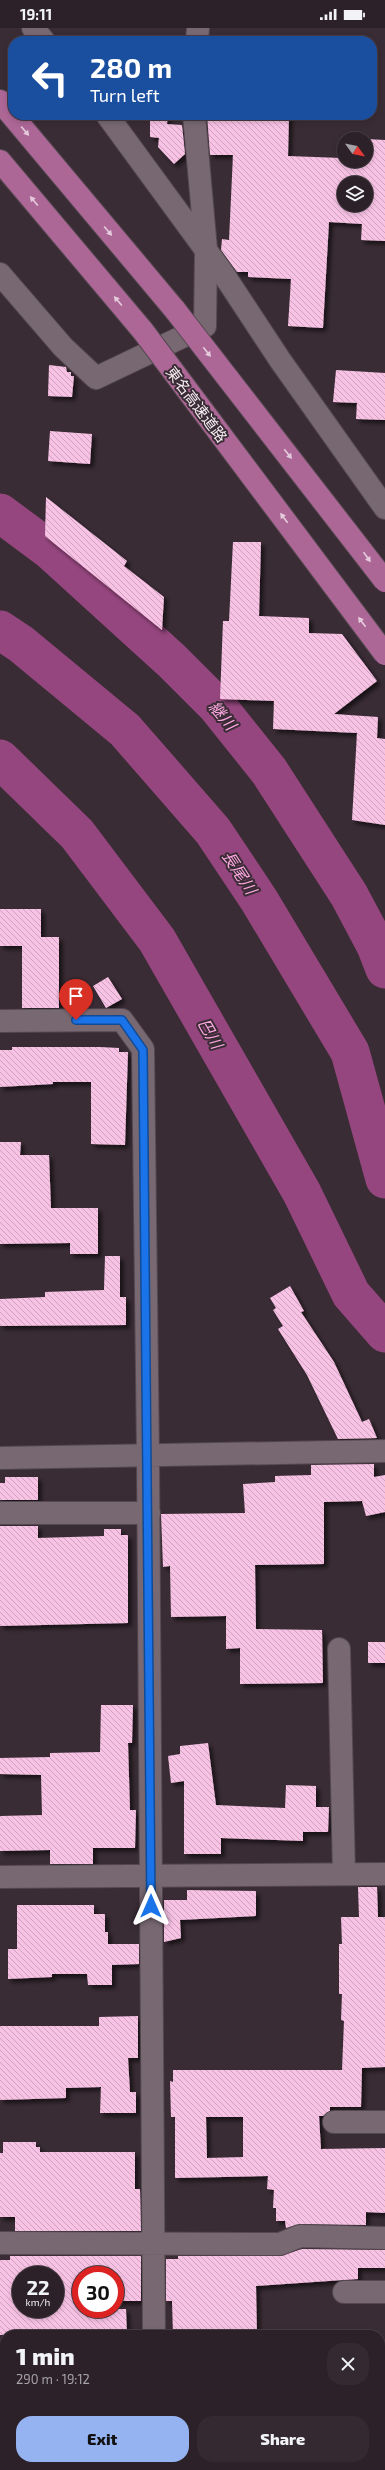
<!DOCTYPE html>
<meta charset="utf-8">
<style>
:root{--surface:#2c2128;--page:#342930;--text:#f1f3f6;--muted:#a6a3a8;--line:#483e45;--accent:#95b2f1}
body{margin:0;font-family:"Exo 2","Noto Sans JP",sans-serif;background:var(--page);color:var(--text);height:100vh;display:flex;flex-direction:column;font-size:15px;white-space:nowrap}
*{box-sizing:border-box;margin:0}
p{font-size:13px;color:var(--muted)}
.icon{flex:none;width:22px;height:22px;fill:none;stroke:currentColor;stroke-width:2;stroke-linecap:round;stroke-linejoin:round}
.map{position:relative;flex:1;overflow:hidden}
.side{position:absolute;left:0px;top:2302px;width:385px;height:140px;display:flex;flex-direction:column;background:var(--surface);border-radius:16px 16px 0 0;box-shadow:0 2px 6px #0003,0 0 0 1px var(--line)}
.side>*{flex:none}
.hud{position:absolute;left:8px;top:8px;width:369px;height:84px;border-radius:16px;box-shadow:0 2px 6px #0003,0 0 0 1px var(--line);background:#1a4fa0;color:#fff;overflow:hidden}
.needle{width:26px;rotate:123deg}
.controls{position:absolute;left:337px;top:104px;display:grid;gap:8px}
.controls a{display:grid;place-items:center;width:36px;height:36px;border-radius:50%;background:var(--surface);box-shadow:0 2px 6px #0003,0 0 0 1px var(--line);font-size:20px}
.speed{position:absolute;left:12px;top:2238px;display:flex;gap:8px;font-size:20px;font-weight:700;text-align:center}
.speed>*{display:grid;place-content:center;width:52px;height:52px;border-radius:50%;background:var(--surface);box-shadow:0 2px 6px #0003,0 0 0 1px var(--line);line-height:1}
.speed small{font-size:10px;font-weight:400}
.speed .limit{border:6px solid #d22;background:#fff;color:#111}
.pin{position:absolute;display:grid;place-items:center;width:34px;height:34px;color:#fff;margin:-41px -17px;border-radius:50% 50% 50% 0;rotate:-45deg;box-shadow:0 0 4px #0007}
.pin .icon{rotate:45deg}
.me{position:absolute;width:44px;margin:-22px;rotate:0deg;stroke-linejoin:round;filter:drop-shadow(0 0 3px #0008)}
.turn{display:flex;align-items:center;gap:14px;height:84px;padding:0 16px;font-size:18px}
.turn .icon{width:52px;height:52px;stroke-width:2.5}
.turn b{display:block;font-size:28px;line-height:34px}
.round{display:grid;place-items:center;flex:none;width:42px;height:42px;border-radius:16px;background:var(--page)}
.headline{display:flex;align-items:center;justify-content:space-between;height:68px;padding:0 16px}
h1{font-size:24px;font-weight:800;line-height:30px}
.cta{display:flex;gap:8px;margin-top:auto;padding:8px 16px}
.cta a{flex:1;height:46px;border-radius:16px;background:var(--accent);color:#111;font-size:16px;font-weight:800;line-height:46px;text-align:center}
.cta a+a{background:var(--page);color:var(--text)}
.status{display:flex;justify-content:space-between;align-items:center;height:28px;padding:0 20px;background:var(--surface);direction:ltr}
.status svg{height:11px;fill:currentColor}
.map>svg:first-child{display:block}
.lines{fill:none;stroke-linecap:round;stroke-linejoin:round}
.river{stroke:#95467e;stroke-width:39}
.building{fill:url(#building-back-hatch);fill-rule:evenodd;filter:url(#shadow)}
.minor-casing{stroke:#544850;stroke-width:24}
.highway-casing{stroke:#544850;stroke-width:24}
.minor{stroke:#786872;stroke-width:22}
.highway{stroke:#ad6797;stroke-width:22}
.highway-bridge-casing{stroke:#544850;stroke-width:24;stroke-linecap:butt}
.highway-bridge{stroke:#ad6797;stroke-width:22}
.oneway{fill:#e4ccdc}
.route-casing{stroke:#114b97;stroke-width:10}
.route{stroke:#1a73e8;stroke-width:7}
.labels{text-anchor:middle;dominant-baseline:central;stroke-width:4;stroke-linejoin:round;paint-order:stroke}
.street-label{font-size:15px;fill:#f7edf3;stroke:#3a2c35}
.water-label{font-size:16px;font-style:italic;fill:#fda7e1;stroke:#3a2c35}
</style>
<div class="status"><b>19:11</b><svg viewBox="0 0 49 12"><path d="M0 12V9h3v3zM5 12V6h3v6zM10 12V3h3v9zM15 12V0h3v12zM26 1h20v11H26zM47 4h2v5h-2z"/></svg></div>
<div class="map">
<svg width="385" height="2442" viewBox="0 0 385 2442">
<defs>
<pattern id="building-back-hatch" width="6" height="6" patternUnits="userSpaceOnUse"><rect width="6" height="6" fill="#f8c2e5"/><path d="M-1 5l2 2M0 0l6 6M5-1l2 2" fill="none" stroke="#cca3be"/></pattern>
<filter id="shadow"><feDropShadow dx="3.5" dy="3.5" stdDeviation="2" flood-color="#0009"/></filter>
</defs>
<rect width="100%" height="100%" fill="#3a2c35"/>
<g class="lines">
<path class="river" d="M0 485 50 522 172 633 217 678 269 743 349 867 376 918 385 941
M0 602 21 616 125 702 213 803 259 872 350 1024 385 1151
M0 731 77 806 157 912 302 1165 351 1266 385 1305"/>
</g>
<path class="building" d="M150 87H168L167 96 182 97 185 126 174 136 158 119 159 110 150 109Z
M207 87H289L288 128 341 130 342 114H344V133H366V111L385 112V213L361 212 362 196 329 194 323 300 288 298 291 251 248 249V244H237L221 222 222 211 229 212 233 127H210ZM344 155H366V177H344Z
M49 337 66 339 67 344H71V348H74L72 369 48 368Z
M336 342 385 345V392L356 391 357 375 333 374Z
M50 403 92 406 90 436 48 433Z
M46 469 127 533 124 538 164 569 162 602 45 508Z
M233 514H261L259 588 309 590V605L342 606 377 653 334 686 378 689 377 710 385 711V797L352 792 357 705 273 701 274 673 220 671 223 593H229Z
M0 881H41V909H59V980H22V918H0Z
M108 949 122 971 106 980 93 958Z
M12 1019H100L119 1020V1024H128L125 1117 91 1116V1054H53V1056L0 1059V1022H12Z
M0 1114H21L20 1127H49L51 1180H98V1226H70V1215L0 1216Z
M105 1228H120V1269H126V1297L0 1298V1271L45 1269V1264L104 1262Z
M290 1258 304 1283 301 1284 334 1334 362 1394 369 1391 377 1410 338 1411 307 1347 278 1301 283 1298 273 1282 276 1280 270 1270Z
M374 1436V1449L385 1447V1484L366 1488 362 1473 324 1474V1536L255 1537 256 1601 322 1602 323 1655 240 1656V1620L226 1621V1588L171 1589 170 1538 163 1539 161 1486 245 1485 243 1456 275 1454V1448L311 1447V1437Z
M5 1449H38V1472H0V1455H5Z
M0 1498H38V1510L104 1508V1501H121V1507H128V1595L0 1598Z
M368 1614H385V1635H368Z
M101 1677H133L132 1715H128L130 1782H136L135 1820H93V1836H50V1822L0 1823V1788L42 1787 41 1747 0 1746V1730L50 1729V1725L100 1724Z
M208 1715 216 1777 285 1780 286 1757 316 1758V1779H329L328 1804H303V1813L221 1810V1826H184V1753L171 1755 168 1728 180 1726V1718Z
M358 1859H377L378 1889H385V2039L362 2040 361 2079H330V2083L323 2088H319L321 2121 385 2120V2185L366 2184V2197L300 2196 286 2200 285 2193H276V2180H273L274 2162 267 2161 268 2148 175 2150V2089H171L170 2053 173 2054V2042H342L344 1993 341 1992 342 1966H339V1916H342L341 1889H359ZM206 2089H243V2129L207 2130Z
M187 1862 256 1863V1888L180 1892 181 1910 164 1914V1872H187Z
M17 1877H94V1886H105V1904H108V1916H139V1936L112 1937V1957H88L87 1946H52V1949L8 1951V1921H17Z
M138 1988V2030H128L130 2064H136V2085H100L101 2059 66 2060V2070L0 2072V1998H99V1989Z
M3 2114H36V2119H40V2124H135V2161H140L141 2203H15V2189H0V2125H3Z
M302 2221 385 2222V2240H358V2251L256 2258 257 2307H173L172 2273H166V2231H178V2228H280Z
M10 2228H141V2273H115V2247H81V2281H126L127 2307H0V2232H10ZM21 2247H55V2281H21Z"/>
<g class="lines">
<g class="minor-casing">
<path id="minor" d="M33 0 44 13
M197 13 198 0
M107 87 222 244 280 332 385 480
M0 246 63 319 96 350 205 298 206 221 194 87
M0 993 122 992 143 1021 148 1428 154 2307
M0 1430 385 1423
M0 1485H149
M339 1621 344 1846
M0 1849 385 1846
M334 2094H385
M0 2215 280 2216 300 2208 385 2210
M344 2264H385
M380 2427H385
M0 2431H5
M155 2437V2442"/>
</g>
<g class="highway-casing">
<path id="highway" d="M0 73 175 282
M0 133 143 303"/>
</g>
<use href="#minor" class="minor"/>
<use href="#highway" class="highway"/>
<g class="highway-bridge-casing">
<path id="highway-bridge" d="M175 282 385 553
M143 303 385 626"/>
</g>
<use href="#highway-bridge" class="highway-bridge"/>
</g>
<defs><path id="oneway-solid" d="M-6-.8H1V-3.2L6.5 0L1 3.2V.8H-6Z"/></defs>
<g class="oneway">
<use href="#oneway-solid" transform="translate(25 103) rotate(50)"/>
<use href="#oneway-solid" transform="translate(34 173) rotate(-130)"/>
<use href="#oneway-solid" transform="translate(108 203) rotate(50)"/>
<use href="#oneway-solid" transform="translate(118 273) rotate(-130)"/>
<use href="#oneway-solid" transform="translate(207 324) rotate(52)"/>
<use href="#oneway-solid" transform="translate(288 426) rotate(52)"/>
<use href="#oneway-solid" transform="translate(284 490) rotate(-127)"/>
<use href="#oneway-solid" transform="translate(367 529) rotate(54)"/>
<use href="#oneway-solid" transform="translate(362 594) rotate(-127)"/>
</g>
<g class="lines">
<g class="route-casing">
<path id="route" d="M76 992H122L143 1022 151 1878"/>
</g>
<use href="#route" class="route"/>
</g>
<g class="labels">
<g class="street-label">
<text transform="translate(197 376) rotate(53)">東名高速道路</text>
</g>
<g class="water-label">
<text transform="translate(223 687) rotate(50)">継川</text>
<text transform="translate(240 844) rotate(57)">長尾川</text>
<text transform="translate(211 1005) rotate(60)">巴川</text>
</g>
</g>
</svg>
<div class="controls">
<a><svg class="needle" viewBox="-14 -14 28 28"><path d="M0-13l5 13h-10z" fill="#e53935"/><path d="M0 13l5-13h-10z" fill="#a6a3a8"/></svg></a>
<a><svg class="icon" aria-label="layers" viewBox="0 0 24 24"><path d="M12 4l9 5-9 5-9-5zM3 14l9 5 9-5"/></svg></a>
</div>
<div class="speed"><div>22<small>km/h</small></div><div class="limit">30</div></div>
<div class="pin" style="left:76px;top:992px;background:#d93025"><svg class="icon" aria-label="arrive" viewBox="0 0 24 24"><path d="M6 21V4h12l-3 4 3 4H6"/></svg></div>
<svg class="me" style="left:151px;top:1878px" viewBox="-20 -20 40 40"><path d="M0-17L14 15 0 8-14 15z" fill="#1a73e8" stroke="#fff" stroke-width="4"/></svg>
<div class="hud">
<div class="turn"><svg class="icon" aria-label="left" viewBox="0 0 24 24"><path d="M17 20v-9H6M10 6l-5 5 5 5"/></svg><div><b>280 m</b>Turn left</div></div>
</div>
<section class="side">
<div class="headline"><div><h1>1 min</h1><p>290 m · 19:12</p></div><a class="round"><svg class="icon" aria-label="close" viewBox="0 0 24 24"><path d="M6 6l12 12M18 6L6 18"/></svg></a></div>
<div class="cta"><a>Exit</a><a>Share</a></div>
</section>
</div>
